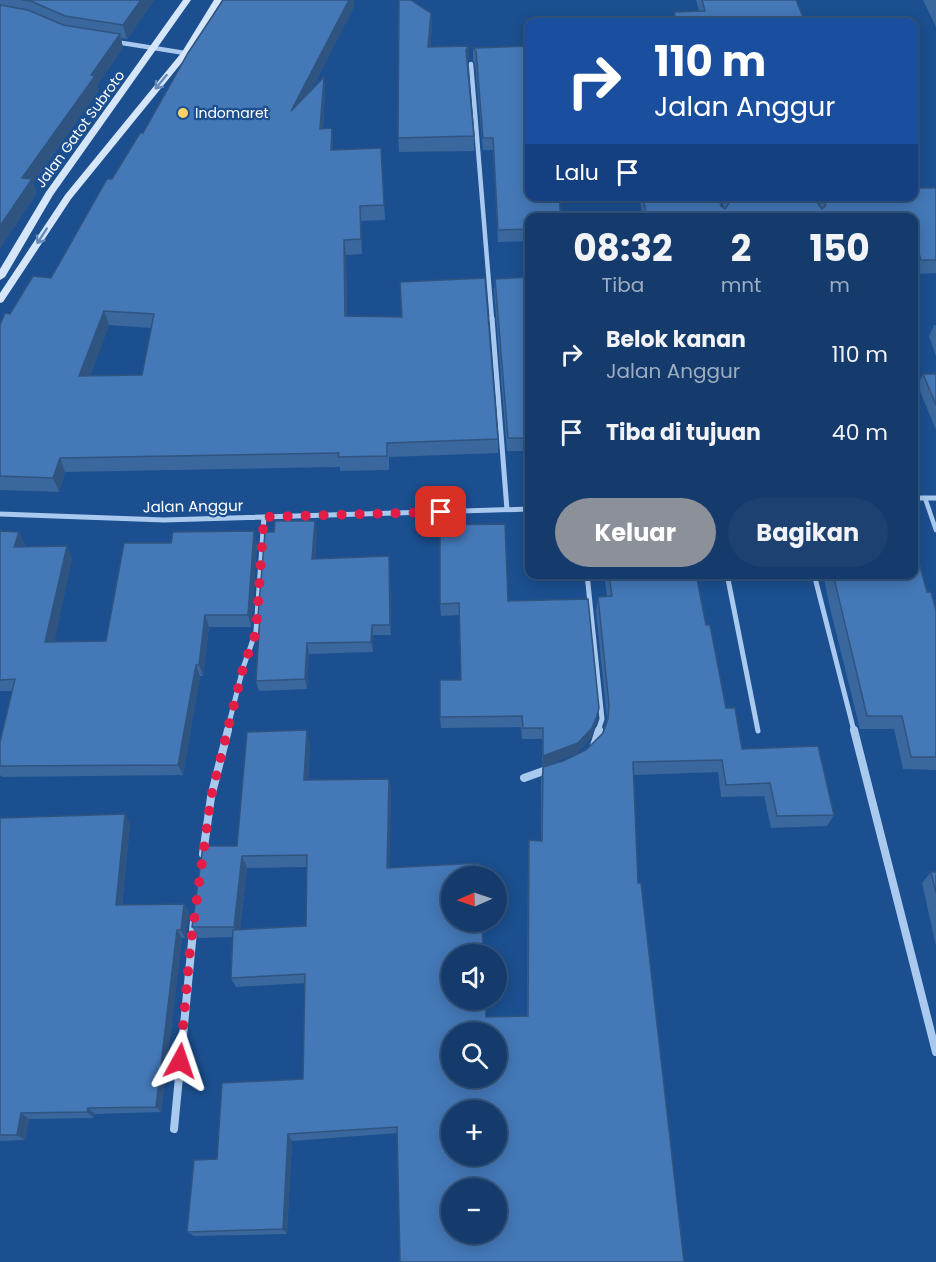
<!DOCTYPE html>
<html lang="id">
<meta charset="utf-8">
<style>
:root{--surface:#143b6b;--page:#1d4271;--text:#f1f3f6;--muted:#9dadc1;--line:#33557e;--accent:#8c9099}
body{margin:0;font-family:Poppins,sans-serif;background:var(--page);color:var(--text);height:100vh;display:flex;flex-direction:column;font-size:22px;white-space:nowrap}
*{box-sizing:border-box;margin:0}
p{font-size:20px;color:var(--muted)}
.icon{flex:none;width:33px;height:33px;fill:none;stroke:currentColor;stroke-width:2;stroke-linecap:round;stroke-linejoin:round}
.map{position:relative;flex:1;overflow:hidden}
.sheet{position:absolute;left:525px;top:213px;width:393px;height:366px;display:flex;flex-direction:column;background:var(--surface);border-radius:12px;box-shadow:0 3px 15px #0003,0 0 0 2px var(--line)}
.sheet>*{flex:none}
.guide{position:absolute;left:525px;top:18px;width:393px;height:183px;border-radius:12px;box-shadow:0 3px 15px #0003,0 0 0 2px var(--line);background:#1a4fa0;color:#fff;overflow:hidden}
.needle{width:39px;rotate:268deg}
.controls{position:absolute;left:441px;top:866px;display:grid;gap:12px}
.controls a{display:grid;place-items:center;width:66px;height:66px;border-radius:50%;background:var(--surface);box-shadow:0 3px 15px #0003,0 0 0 2px var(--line);font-size:30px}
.pin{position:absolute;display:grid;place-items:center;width:51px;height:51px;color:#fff;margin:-26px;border-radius:12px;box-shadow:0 3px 9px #0006}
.me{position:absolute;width:66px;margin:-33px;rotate:5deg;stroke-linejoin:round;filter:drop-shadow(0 0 4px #0008)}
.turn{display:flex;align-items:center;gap:21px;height:126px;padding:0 30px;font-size:27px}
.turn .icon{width:78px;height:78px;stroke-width:2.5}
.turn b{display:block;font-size:42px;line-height:51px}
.then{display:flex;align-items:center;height:57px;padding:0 30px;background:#0003;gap:12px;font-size:22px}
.eta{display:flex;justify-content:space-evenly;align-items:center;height:102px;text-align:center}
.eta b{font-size:36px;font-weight:700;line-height:42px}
.button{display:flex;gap:12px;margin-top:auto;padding:12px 30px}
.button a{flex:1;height:69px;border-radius:36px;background:var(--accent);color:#fff;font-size:24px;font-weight:700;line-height:69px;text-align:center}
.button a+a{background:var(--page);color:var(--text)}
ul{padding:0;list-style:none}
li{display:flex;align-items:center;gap:18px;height:78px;padding:0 30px}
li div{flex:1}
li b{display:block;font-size:22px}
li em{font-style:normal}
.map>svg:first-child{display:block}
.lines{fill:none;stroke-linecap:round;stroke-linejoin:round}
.lane{stroke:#a9c9ee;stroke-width:4.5}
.street-far2{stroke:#a9c9ee;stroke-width:4.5}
.street-far1{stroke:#a9c9ee;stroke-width:5}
.street{stroke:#a9c9ee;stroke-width:8}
.secondary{fill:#d6e6fa;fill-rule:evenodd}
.wall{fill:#3a679d;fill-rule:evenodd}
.shaded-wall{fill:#305480}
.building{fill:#4478b7;stroke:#305480;stroke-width:1.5;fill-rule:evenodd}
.oneway{stroke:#668bba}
.route{stroke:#e11d48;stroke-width:10;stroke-dasharray:0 18}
.poi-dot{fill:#ffd166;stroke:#1b4f8f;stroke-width:2}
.labels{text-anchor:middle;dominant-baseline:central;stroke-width:4.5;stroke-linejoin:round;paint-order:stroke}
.far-poi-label{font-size:14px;fill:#fff;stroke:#1b4f8f;text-anchor:start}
.far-street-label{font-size:14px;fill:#fff;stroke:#1b4f8f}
.street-label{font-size:15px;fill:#fff;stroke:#1b4f8f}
</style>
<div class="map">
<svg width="936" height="1262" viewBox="0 0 936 1262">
<rect width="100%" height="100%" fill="#1b4f8f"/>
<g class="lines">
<path class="lane" d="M925 498 936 530"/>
<path class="street-far2" d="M116 42 185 53
M471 64 492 320"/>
<path class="street-far1" d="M492 318 507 510
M914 498H936
M0 514 164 520 530 509
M587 574 602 719 598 731
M727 574 758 731
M814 574 854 731
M227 731 243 668 256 631 264 517"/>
<path class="street" d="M854 730 936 1052
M594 746 599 730
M524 778 549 769
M203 854 211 797 228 730
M174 1129 194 921"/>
<path class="secondary" d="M183 0H191L53 195 5 277 0 280V269L46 192Z
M214 0H222L188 55 71 199 3 302 0 303V293L65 195 182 52Z"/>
</g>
<path class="wall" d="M0 0H154L127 39 121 38 123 48 97 85 99 90 33 183 37 193 0 248Z
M223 0H354V7L311 90 324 77 325 92 323 129 332 128 333 150 382 163 385 220 361 221 362 254 346 255 347 316 498 439V453L389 457V470L340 471V467L65 472 59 492 0 490V325L10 314 51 278 112 179 143 133ZM109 325 151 328 142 375 90 376Z
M696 0H796L805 22H673L674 12 699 11Z
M923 0H936V27Z
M431 13 432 27 430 47 469 60 468 62 474 136V151L399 152 398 138Z
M529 46 530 241 498 242 493 150H483L475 64 473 60V48Z
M936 188V273L916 274 914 267V218H643L639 196H718L721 206 724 208 720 196H914Z
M530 277V451H507L494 292 495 279Z
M934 325H936V356L929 336Z
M923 374H936V430L918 386Z
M0 531 25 544 24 547 72 558 54 642 106 641 257 543 251 627H209L203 676H200L183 775 2 777 0 775V742L13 691H0Z
M317 532 315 559 390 567 391 635H373V652L309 654 307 689 259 691 256 681 260 622 258 616Z
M604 574H696L706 625 726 708 742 749 834 815 827 826 771 828 764 796 721 797 718 772 634 775 638 883 684 1262 398 1133 292 1141 287 1234 194 1236 187 1232 217 1159 303 1079 305 983 236 987 231 978 233 937 198 938 192 927 237 846 310 743 308 780 389 779 391 791 389 868 486 1017 527 1016 528 852 529 840 541 841V779L543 767 563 761 586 750 603 733 606 723 607 718 596 611 598 597 607 596ZM306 867V926L240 929 247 868Z
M823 574H914L927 592 936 610V770L903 769 894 729H860L830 608Z
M508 601 597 719 595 727 590 739 577 753 542 767V739H522L521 727 441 728 440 717 461 680 459 615 441 616 440 604Z
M0 818 130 824 122 905 184 904 189 912 185 938H182L161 1112 95 1114 94 1118 29 1119 25 1140 0 1141Z
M931 872H936V946L922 883Z"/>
<path class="shaded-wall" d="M141 0H154L127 39 123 25Z
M349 0H354V7L293 125 291 111Z
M431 13 432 27 429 61 428 47Z
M120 34 123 48 97 85 99 90 33 183 37 193 0 248V226L22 178 91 75Z
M469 46V60L467 64 466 50Z
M324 77 325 92 322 143 320 129Z
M332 128 333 143 332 165 331 150Z
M822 197 818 211 816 201Z
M360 206 361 221 362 254 361 239Z
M344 240 346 255 347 331 345 316Z
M104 311 109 325 85 391 79 376Z
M60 458 65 472 59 492 53 478Z
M315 521 317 532 314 570 312 559Z
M254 531 257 543 251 627 248 615Z
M19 532 25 544 20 559 14 547Z
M67 546 72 558 52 654 45 642Z
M389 556 390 567 391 635 390 625Z
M205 615 209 627 203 676 199 665Z
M372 625 373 635V652L371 642Z
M307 643 309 654 307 689 305 679Z
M196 665 200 676 183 775 178 765Z
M599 708 595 727 590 739 577 753 542 767 543 756Z
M307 730 310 743 307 792 304 780Z
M389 779 391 791 389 879 387 868Z
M125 814 130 824 121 914 116 905Z
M242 856 247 868 239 937 234 927Z
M184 904 189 912 185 938 181 930Z
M177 930 182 938 161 1112 156 1107Z
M88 1108 95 1114 94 1118 87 1112Z
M21 1113 29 1119 25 1140 17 1135Z
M288 1134 292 1141 287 1234 283 1229Z"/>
<path class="building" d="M22 0H141L123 25 65 16 31 1Z
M223 0H349L291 111 324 77 320 129 332 128 331 150 381 148 384 205 360 206 361 239 344 240 345 316 402 317 400 282 485 278 498 439 387 443V456L338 457 339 453 60 458 53 478 0 476V325L5 313 10 314 33 276 51 278 107 179H112L140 133H143L188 53ZM104 311 154 314 142 375 79 376Z
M399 0H411L431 13 428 47 469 46 466 50 474 136 398 138Z
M702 0H796L805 22H677L674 12 705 11Z
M0 5 28 10 63 25 120 34 91 75 95 76 22 178 32 179 0 226Z
M529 46 530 53V196H559L561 218H530V229L498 230 493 138H483L476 51 473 48Z
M914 188H936V260H921L917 247H914V218H852L850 214 797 215V218H647L643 196H718L721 206 725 209 729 203 727 196H914ZM822 197 826 205 822 209 816 201Z
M530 277V438H508L495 279Z
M923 374H936V405Z
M275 521H315L312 559 389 556 390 625H372L371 642 307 643 305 679 256 681 260 616H258L265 532H274Z
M505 524 508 601 588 599 599 708 597 716 592 728 578 743 543 756V728H523L522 716 440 717V680H461L459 603 440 604V525Z
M0 531 19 532 14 547 67 546 45 642 106 641 124 543H171L173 532 254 531 248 615H205L199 665H196L178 765 0 766V742L15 679 0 680Z
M914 544 927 592H931L936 610V757H911L902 716H867L833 574H914Z
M609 574H696L706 625H710L726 708H735L742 749 818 746 834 815 777 816 770 783 726 785 722 760 633 762 638 883H641L684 1262H400L397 1127 288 1134 283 1229 187 1232 194 1160 217 1159 222 1083 303 1079 305 974 231 978 233 930 306 926 307 855 242 856 234 927H192L203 846H237L247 732 307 730 304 780 389 779 387 868 479 863 480 876H452V921H482L483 954H452V999H485L486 1017 528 1016 529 840 542 841 543 767 563 761 586 750 603 733 608 719 609 705 598 597 612 596ZM452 1032H496V1077H452ZM452 1110H496V1155H452ZM452 1188H496V1233H452Z
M125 814 116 905 184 904 181 930H177L156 1107 88 1108 87 1112 21 1113 17 1135H0V818Z
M931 872H936V893Z"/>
<defs><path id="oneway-shaft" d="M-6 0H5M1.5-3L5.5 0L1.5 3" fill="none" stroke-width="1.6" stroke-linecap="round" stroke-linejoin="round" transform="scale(1.5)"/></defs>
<g class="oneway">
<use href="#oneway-shaft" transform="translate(161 82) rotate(129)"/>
<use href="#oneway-shaft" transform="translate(42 236) rotate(123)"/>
</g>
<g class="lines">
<path class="route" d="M180 1061 190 949 211 797 243 668 256 632 264 517 441 512"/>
</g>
<circle class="poi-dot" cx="183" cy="113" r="6"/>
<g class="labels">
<g class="far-poi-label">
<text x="195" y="113">Indomaret</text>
</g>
<g class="far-street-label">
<text transform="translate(80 129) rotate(-54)">Jalan Gatot Subroto</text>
</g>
<g class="street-label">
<text transform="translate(193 506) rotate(-1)">Jalan Anggur</text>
</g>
</g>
</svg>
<div class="controls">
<a><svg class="needle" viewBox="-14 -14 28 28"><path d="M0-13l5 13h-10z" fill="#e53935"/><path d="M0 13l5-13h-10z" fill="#9dadc1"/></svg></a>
<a><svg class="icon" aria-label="sound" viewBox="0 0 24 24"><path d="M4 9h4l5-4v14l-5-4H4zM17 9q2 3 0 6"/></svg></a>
<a><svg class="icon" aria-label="search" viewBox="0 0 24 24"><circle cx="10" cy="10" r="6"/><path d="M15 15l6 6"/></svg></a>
<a>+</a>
<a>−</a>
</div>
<div class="pin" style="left:441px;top:512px;background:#d93025"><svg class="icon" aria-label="arrive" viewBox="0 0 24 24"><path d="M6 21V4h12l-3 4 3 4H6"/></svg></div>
<svg class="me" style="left:180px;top:1061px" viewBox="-20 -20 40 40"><path d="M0-17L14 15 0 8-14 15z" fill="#e11d48" stroke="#fff" stroke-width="4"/></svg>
<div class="guide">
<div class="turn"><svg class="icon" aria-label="right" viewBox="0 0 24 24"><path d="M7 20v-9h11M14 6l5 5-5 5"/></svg><div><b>110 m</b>Jalan Anggur</div></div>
<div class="then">Lalu<svg class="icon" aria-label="arrive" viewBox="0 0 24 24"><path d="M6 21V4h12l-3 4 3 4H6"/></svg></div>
</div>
<section class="sheet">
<div class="eta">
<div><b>08:32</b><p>Tiba</p></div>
<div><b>2</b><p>mnt</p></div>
<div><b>150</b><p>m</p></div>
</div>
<ul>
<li><svg class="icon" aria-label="right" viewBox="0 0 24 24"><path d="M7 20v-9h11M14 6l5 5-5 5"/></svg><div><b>Belok kanan</b><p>Jalan Anggur</p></div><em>110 m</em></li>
<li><svg class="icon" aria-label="arrive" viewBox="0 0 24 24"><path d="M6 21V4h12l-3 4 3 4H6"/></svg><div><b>Tiba di tujuan</b></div><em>40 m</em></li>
</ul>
<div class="button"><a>Keluar</a><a>Bagikan</a></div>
</section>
</div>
